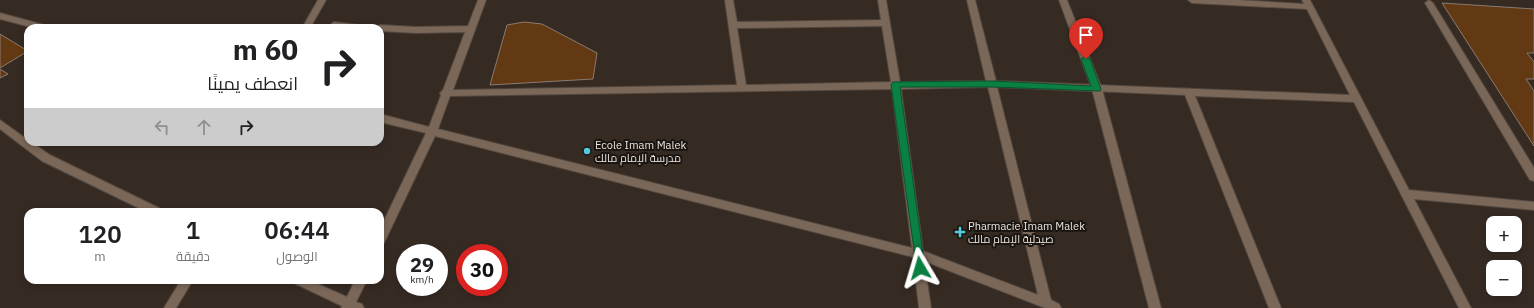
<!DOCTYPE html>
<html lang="ar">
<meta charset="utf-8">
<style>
:root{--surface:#fff;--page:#f2f2f2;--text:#202124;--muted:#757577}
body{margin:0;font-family:"IBM Plex Sans",Cairo,sans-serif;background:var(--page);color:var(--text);direction:rtl;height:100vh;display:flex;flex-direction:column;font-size:15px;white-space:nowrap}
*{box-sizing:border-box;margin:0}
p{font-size:13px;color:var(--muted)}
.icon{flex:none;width:22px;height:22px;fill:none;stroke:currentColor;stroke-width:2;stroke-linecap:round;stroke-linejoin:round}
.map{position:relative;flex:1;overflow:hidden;direction:ltr}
.details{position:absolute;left:24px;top:208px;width:360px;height:76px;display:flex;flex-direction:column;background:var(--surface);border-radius:12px;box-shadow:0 2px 6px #0003;direction:rtl}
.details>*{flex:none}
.hud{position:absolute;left:24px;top:24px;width:360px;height:122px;border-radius:12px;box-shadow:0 2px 6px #0003;direction:rtl;background:#fff;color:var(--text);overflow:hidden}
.buttons{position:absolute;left:1486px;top:216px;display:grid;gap:8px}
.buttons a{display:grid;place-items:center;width:36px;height:36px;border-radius:8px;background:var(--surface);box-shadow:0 2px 6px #0003;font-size:20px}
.speed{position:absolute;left:396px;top:244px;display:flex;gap:8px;font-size:20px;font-weight:700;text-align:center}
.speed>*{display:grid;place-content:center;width:52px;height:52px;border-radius:50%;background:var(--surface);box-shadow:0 2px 6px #0003;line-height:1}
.speed small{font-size:10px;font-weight:400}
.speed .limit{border:6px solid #d22;background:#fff;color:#111}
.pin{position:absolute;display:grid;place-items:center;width:34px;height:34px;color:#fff;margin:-41px -17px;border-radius:50% 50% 50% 0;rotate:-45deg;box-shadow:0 0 4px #0007}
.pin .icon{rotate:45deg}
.me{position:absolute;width:44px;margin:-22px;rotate:353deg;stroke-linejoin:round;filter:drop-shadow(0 0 3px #0008)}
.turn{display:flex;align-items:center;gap:14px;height:84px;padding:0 20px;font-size:18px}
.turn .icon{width:52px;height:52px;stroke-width:2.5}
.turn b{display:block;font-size:28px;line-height:34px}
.lanes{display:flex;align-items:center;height:38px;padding:0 20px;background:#0003;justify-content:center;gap:20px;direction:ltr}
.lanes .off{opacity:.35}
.eta{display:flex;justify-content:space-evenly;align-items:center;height:68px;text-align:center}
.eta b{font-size:24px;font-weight:600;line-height:28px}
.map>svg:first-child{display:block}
.building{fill:#633913;stroke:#897b71}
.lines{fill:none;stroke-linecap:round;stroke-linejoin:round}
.service-casing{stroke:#534941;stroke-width:2}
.minor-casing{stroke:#534941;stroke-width:2}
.service{fill:#7b6757;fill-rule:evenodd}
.minor{fill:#7b6757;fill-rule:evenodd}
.route{fill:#0b8043;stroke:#07532c}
.poi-dot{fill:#54cadd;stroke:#1a1511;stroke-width:1.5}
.labels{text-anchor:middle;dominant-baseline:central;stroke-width:4;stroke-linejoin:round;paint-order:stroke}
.poi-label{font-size:11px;fill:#ece5df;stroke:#1a1511;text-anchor:start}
</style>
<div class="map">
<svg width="1534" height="308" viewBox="0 0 1534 308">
<rect width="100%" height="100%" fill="#362b23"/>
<path class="building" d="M1442 3 1534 9V53H1527L1534 62V79H1526L1534 91V146Z
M524 22 542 24 597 53 593 79 490 85 507 25Z
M0 34 28 51 0 68Z
M0 69 8 74 0 78Z"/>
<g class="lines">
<g class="service-casing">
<path id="service" d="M1059 0H1067L1102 89 1161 308H1149L1092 89Z"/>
</g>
<g class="minor-casing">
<path id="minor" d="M318 0H326L310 28H302Z
M478 0H486L453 90 737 85 725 0H733L737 22 881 20 878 0H886L900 82 986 81 967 0H975L996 81 1350 95 1307 9 1192 3 1188 0H1238L1304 4 1302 0H1310L1409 190 1534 202V210L1414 199 1471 308H1459L1354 102 1195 96 1281 308H1269L1185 95 997 87 1051 300 1059 304 1061 308H1045L924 261 931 308H919L913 257 435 136 384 243 380 244V229L426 133 380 122V114L429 127 441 95 440 93 443 90 465 32 416 33 380 31V28H334L330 25 334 22 376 27 380 25 416 27 468 26ZM882 26 891 82 746 85 737 28ZM988 87 1038 295 923 251 901 89ZM892 89 912 248 438 129 450 96Z
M1429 0 1433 3 1534 168V181L1530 180 1425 3Z
M0 13 48 26 49 28H34L0 19Z
M0 120 28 140V142H31L50 155 161 209 162 212H147L42 161 0 129Z
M181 280H193L176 308H164Z
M292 280H309L347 297 355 280H367L356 302 362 304 364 308H341L342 306 294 283Z"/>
</g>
<use href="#service" class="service"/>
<use href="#minor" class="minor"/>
</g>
<path class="route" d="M1086 56 1090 59 1101 89 1100 91 993 87H900L925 268 920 272 917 271 891 84 893 82 993 81 1091 86 1081 59Z"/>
<g class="poi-dot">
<circle cx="587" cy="151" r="4"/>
<path d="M958 226h4v4h4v4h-4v4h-4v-4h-4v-4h4z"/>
</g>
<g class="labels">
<g class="poi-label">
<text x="595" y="145">Ecole Imam Malek<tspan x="595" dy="13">مدرسة الإمام مالك</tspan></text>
<text x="968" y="226">Pharmacie Imam Malek<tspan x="968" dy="13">صيدلية الإمام مالك</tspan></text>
</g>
</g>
</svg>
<div class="buttons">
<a>+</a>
<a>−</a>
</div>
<div class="speed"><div>29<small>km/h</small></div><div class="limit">30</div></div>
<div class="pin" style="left:1086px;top:59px;background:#d93025"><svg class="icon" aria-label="arrive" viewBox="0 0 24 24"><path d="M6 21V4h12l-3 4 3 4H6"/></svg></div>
<svg class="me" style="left:920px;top:268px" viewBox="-20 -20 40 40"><path d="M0-17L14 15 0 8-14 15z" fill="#0b8043" stroke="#fff" stroke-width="4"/></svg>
<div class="hud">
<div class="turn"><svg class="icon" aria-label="right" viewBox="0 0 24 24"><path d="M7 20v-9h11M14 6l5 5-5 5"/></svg><div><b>60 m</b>انعطف يمينًا</div></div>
<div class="lanes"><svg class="icon off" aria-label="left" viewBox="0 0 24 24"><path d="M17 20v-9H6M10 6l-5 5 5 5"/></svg><svg class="icon off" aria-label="ahead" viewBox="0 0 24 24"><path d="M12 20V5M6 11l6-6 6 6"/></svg><svg class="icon" aria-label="right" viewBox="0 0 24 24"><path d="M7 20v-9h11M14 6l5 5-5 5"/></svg></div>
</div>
<section class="details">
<div class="eta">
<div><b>06:44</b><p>الوصول</p></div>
<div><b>1</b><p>دقيقة</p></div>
<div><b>120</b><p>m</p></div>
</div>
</section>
</div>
